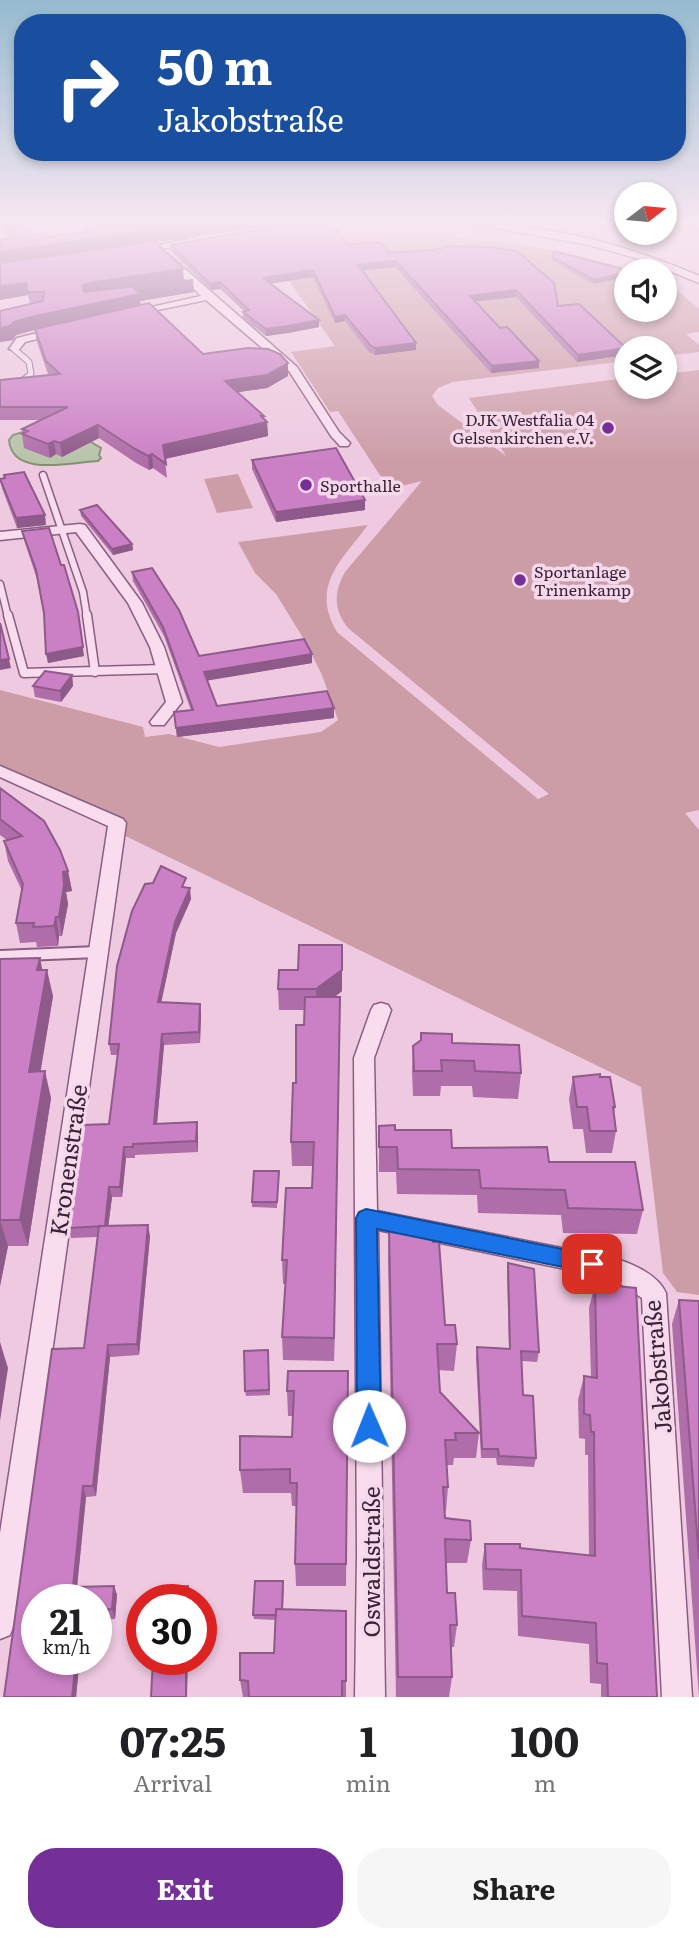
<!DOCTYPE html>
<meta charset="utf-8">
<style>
:root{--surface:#fff;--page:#f6f6f6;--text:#202124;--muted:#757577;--accent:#752f98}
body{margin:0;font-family:Literata,serif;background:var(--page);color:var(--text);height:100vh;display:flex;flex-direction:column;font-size:26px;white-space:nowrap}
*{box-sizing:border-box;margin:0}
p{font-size:23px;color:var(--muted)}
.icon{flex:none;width:38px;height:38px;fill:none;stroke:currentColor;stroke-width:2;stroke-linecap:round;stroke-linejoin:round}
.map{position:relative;height:1697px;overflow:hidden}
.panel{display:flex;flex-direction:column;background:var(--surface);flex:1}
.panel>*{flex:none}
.guide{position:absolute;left:14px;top:14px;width:672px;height:147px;border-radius:28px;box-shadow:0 4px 10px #0003;background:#1a4fa0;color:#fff;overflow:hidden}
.needle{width:46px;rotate:74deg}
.fabs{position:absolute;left:614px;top:182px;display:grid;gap:14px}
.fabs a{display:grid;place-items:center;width:63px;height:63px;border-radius:50%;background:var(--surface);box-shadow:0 4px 10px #0003;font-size:35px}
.speed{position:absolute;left:21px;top:1584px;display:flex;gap:14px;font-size:35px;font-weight:700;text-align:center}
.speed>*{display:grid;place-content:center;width:91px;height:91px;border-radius:50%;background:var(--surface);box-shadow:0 4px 10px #0003;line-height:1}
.speed small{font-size:18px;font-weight:400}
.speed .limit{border:10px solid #d22;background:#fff;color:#111}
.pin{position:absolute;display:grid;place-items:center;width:60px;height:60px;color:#fff;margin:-30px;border-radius:14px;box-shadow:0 4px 10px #0006}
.me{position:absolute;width:77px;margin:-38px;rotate:359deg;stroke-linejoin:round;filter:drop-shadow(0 0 5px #0008)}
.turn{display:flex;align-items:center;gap:24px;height:147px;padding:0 28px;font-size:32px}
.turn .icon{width:91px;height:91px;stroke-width:2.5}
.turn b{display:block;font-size:49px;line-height:60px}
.eta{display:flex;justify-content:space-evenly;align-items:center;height:119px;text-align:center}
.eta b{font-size:42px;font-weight:700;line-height:49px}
.primary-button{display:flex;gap:14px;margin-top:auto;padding:14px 28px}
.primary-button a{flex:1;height:80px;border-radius:28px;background:var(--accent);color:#fff;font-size:28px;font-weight:700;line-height:80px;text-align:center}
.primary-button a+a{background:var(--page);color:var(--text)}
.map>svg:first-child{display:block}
.green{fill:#cc9da7}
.water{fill:#b9c3aa;stroke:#839170;stroke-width:2}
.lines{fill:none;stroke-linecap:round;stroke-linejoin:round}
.stream{stroke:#839170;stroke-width:3.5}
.lane-far3-casing{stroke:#8a5e82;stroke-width:7}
.lane-far2-casing{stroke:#8a5e82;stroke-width:9}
.lane-far1-casing{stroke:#8a5e82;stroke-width:11}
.lane-casing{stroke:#8a5e82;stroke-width:14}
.street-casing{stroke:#8a5e82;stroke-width:3}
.lane-far3{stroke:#f9ddee;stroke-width:5}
.lane-far2{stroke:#f9ddee;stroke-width:6}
.lane-far1{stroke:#f9ddee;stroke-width:8}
.lane{stroke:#f9ddee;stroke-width:10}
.street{fill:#f9ddee;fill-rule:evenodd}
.wall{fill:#af6ea9}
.shaded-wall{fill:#8e5a8a}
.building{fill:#cb80c5;stroke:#8e5a8a;stroke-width:2}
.route{fill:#1a73e8;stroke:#114b97;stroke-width:2}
.poi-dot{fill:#752f98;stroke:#f5d9eb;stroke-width:2.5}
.labels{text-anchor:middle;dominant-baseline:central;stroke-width:7;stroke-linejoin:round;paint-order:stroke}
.far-poi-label{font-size:16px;fill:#3b2137;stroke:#f5d9eb;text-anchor:start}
.near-street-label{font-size:23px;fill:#3b2137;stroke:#f5d9eb}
</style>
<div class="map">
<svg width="699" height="1697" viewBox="0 0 699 1697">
<rect width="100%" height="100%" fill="#eec9e0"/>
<path class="green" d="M389 234C471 236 552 245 631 271H626V310H665V284L673 287 699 309V332L686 334 699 345V352L665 356V348H626V361L453 382 438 388 432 396 438 405 506 456 469 398 626 378V387H665V374L699 370V810L685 813 699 830V1295L677 1292 663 1273 641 1087 0 775V690L143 727 145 737 169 734 219 747 321 732 338 720 322 675 305 641 276 594 255 573 238 542 368 525C341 561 310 586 337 632L538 799 549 794 348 628C333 609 334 592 345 572L422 481 389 489 338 411 330 412 291 352 335 346 263 244 322 237Z
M238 474 253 508 217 513 204 479Z"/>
<path class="water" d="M26 431 84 438 101 448 99 455 101 458 98 461C72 462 12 478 9 440L13 435Z"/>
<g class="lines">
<path class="stream" d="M694 227 699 230"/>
<g class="lane-far3-casing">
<path id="lane-far3" d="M0 387 22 381 31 374 29 362 14 349"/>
</g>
<g class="lane-far2-casing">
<path id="lane-far2" d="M43 475 83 592 87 617
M0 584 8 617"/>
</g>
<g class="lane-far1-casing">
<path id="lane-far1" d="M8 615 24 673 165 669
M87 615 95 672"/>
</g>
<g class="lane-casing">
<path id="lane" d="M0 956 97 952"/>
</g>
<g class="street-casing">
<path id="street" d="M473 224C550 224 628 245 699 276V283L643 260 589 245Z
M194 238 199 241 197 243 138 253 133 250Z
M168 254 297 367 339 432 350 443 348 446H340L331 436 289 371 206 300 129 316V312L201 296 165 259 163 257Z
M58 328 62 329V333L25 342 18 351 9 349 17 338Z
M80 524 85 525 142 603 164 647 182 702 164 725H152L150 722 166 702 150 647 128 603 76 532 0 540V532Z
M0 766 123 819 126 823 14 1625 10 1635 0 1639V1533L108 826 0 777Z
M381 1003 388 1005 391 1010 374 1058 377 1211 617 1259C635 1265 658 1275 666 1293L692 1697H662L642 1298 613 1279 378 1230 385 1697H355L357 1555 354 1058 371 1010 374 1005Z"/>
</g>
<use href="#lane-far3" class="lane-far3"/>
<use href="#lane-far2" class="lane-far2"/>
<use href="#lane-far1" class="lane-far1"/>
<use href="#lane" class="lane"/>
<use href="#street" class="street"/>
</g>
<path class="wall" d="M0 224H26L35 235 48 237 85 231V229L283 224 156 242 184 281 194 292 140 301 141 305 203 354 288 376 267 388 238 392 267 422 268 436 165 459 167 478 153 468 149 470 136 463 99 438 62 457 56 454 50 458 24 448 22 434H23L22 429 40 420H0V380L49 375 48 374 37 342 35 330 16 335 13 340 0 342V311L30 304 28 295 0 300V240L10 238 0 226Z
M171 245H348L390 253 433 250 558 306 626 348 625 355 577 362 516 297 476 301 500 328 539 361V368L491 373 395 267 363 270 416 343V350L375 355 369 352 345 321 335 323 313 277 270 283 319 327 288 333 266 336 243 318V312L244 311 220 289 210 290 171 251Z
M552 257 631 271 593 284 552 261Z
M252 460 365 500V510L276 522 252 469Z
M4 475 46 525 17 528 2 488 0 479 4 478Z
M80 510 132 544 133 550 113 555 81 516Z
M22 531 84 656 48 663 44 615 37 579 24 540Z
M132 572 199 656 312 663 207 680 217 706 334 718 177 737 174 712 191 710 164 636 133 581Z
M72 675 73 686 61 702 35 697 33 686Z
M0 788 68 871 72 891 66 892 68 904 62 936H59L58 946 37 947 36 942 20 943 16 923 22 891 8 861 4 841 7 840 0 835Z
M187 888 191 899 176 933 161 1002 201 1014 200 1043 164 1045 157 1124 197 1122 198 1133V1152L135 1155V1158H126L122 1197H112L108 1226 150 1236 139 1355 110 1357 96 1496 86 1497 77 1587 114 1586 117 1595 115 1619 96 1620V1600H37V1659H76L79 1667 76 1697H4L84 1348 98 1237 71 1238 69 1228 109 1124 118 1055H111L109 1044Z
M342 945V991L335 997 340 1021 334 1361 283 1360 282 1337 285 1284H283L282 1260 312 1188 313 1166H292L291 1142 296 1083 304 1025V1010H279L278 989Z
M0 959 42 970 53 996 40 1072 51 1098 28 1246H8L0 1286Z
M421 1033 452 1043 521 1073 518 1099 473 1097 472 1086H441L440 1096H413L412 1072 413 1046 421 1040Z
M573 1077H600L615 1107 614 1114 616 1131 612 1153H586L583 1129H573L569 1099Z
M379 1126 452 1148 549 1162 643 1210 637 1234 563 1233 561 1215 478 1213 477 1195 397 1194 396 1172H379Z
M279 1171 277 1208 252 1207V1202Z
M389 1231 433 1242 445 1325 457 1344 454 1371 438 1370 440 1392 479 1433 476 1458H454L453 1465H447L448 1487 446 1511H445V1518L471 1540 467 1563H446L447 1593 457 1625 454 1647H451L452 1677 449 1697H396L388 1258Z
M508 1263 539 1352 537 1362 522 1361 523 1395 536 1458 534 1467 497 1465 496 1458H481L476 1357 477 1347 509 1348 507 1273Z
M595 1284 657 1697H601V1684L590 1683 589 1644 518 1636 517 1591 483 1590 482 1565 485 1544 589 1555 588 1455H585V1439L579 1438 578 1400 584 1376 591 1377 589 1308Z
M679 1300 699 1301V1697L672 1324Z
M268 1350 270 1395 246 1396 245 1391Z
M348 1371 346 1586H296L295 1564 297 1506H292L291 1493H243L240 1470 292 1437 293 1416H288L287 1391Z
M284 1586 283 1609 346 1611V1697H243L240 1680 274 1653 276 1620 254 1619 253 1615Z"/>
<path class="shaded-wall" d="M198 224H283L0 264V252Z
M396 261 395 267 358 271V265Z
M183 269 184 281 84 292 83 285 89 283Z
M313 270V277L263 285V278Z
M626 272V277L593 284 594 280Z
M193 280 194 292 140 301 141 307 33 330 16 335 13 340 0 342V328L14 322 135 289Z
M220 282V289L210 290V284Z
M26 283 28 295 0 300V286Z
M516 290V297L470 302V296Z
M345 315V321L335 323V317Z
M319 320V327L288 333 266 336V329Z
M416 343V350L375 355V348Z
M626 348 625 355 577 362 578 355Z
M539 361V368L491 373 492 366Z
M288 363V376L267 388 226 394 225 381Z
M261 416H264V423L267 422 268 436 164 459 163 445Z
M98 425 99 438 62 457 60 443Z
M54 441 56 454 50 458 48 444Z
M152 454 153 468 149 470 148 456Z
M365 500V510L276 522V512Z
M45 515 46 525 17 528 16 518Z
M132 544 133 550 113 555 112 549Z
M78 612 84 656 48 663 46 654Z
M312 654V663L205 681 204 672Z
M9 659 11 668 0 670V660Z
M72 675 73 686 61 702 60 691Z
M334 708V718L177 737 176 728Z
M68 871 72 891 66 892 68 904 62 936 59 917 63 872Z
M190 888 191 899 176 933 159 1013 158 1002 175 922Z
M56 917 59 936 58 946 54 926Z
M40 958 45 983 47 970 53 996 36 1099 29 1072 37 970Z
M342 970V991L317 1010 316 989Z
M340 997V1021L334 1361V1338Z
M200 1004 201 1014 200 1043 199 1032Z
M162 1034 164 1045 156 1134 154 1124Z
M45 1071 51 1098 28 1246 20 1220Z
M197 1122 198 1133V1152L196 1141Z
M124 1147 126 1158 122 1197 120 1187Z
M109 1187 112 1197 107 1237 105 1227Z
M0 1220 8 1246 0 1286Z
M148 1225 150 1236 139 1355 137 1344Z
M0 1342 8 1368 0 1421Z
M108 1345 110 1357 96 1496 93 1486Z
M83 1486 86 1497 76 1597 73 1587Z
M114 1586 117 1595 115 1619 112 1609Z
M76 1659 79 1667 76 1697H72Z
M186 1659H188L187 1697H186Z"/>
<path class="building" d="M6 224H26L35 235 44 233 48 237 88 231 85 229 89 226 105 224H198L0 252V240L17 237Z
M293 224H332L348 245 380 242 390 253 433 250 444 248V246L489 247 517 251 554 283 558 306 579 304 626 348 578 355 516 290 470 296 500 328 507 327 539 361 492 366 396 261 358 265 416 343 375 348 370 345 345 315 335 317 313 270 263 278 319 320 288 326 266 329 243 312 249 310 220 282 210 284 171 245Z
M155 241 183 269 89 283 83 285 84 292 193 280 135 289 140 294 31 317 14 322 10 326 0 328V311L43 301 44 292H28L26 283 0 286V263Z
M554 251 631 271H626V272L594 280 552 257Z
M149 303 203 354 248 348 268 349 280 354 288 363 267 375 225 381 264 416H261L267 422 163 445 166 464 152 454 148 456 135 449 98 425 60 443 54 441 48 444 22 434 28 431 22 429 68 407H0V380L60 374 46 361 35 329Z
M336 448 365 500 276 512 252 460Z
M24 472 45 515 16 518 0 479 5 478 4 475Z
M97 505 132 544 112 549 80 510Z
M49 528 61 565H64L78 612 83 647 46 654 44 613 36 570 22 531Z
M152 568 179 610 199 656 304 639 312 654 204 672 217 706 327 691 334 708 176 728 174 712 193 710 163 627 132 572Z
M0 623 9 659 0 660Z
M45 671 72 675 60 691 33 686Z
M0 788 44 821 60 850 68 871 63 872 64 885 59 917H56L54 926 33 927 34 923H16L23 884 4 841 22 836 0 819Z
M161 866 186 878 182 887 190 888 175 922 158 1002 200 1004 199 1032 162 1034 154 1124 197 1122 196 1141 133 1144V1147H124L120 1187H109L105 1226 69 1228 83 1125 109 1124 119 1044H109L117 966 132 911 145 884 153 883Z
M299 945H342V970L316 989H278L279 970H298Z
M40 958 37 970H47L29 1072 45 1071 20 1220H0V1221V959Z
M305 997H340L334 1338 282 1337 287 1260H282L286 1188H312L314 1142H291L293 1083H296V1025H304Z
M421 1033 452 1034V1043L519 1045 521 1073 475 1071 474 1061 441 1060 442 1071H414L413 1046 421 1040Z
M600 1074V1077H610L615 1107H613L616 1131H590L587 1107H577L573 1077Z
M395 1125V1130H451L452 1148 547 1147 549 1162H635L643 1210 568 1208 565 1190 481 1188 479 1170 398 1169 397 1147H379V1126Z
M254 1171H279L277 1202H252Z
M148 1225 137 1344 108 1345 93 1486H83L73 1587 114 1586 112 1609 96 1610V1600H37V1659H76L72 1697H4L52 1349 84 1348 99 1226Z
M389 1231H432L433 1242H439L445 1325H455L457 1344H437L440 1392 479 1433H455L456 1440H445L448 1487H443L445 1518 470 1521 471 1540 445 1539 447 1593H455L457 1625H450L452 1677H398Z
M508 1263 534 1269 539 1352 521 1351 523 1395 533 1396 536 1458 499 1456 498 1449H482L477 1347 510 1349Z
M595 1284 636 1288 657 1697H608L607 1664 597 1663 596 1623 522 1616 521 1570 486 1569 485 1544H520V1548L595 1556 594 1432H591L590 1415 584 1414V1376L597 1378Z
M679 1300 699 1301V1559Z
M268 1350 269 1390 245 1391 244 1351Z
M288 1371H348L346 1564H295L297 1483H290V1469L240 1470V1436L292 1437 294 1391H287Z
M255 1581H283L282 1609H276V1615H253Z
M188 1586V1600H161L162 1587Z
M276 1609 346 1611V1681H342V1697H249L248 1681 240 1680V1653H274Z
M153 1659H186V1697H151Z"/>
<linearGradient id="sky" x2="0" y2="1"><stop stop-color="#95bacf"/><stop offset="0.48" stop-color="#f7e7f1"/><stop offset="1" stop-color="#f7e7f1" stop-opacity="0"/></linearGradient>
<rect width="699" height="462" fill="url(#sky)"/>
<path class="route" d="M366 1209 592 1255 600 1257 603 1264 600 1271 592 1273 377 1229 381 1426 377 1434 369 1437 361 1434 357 1426 356 1218 359 1212Z"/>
<g class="poi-dot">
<circle cx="608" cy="428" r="7"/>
<circle cx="306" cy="485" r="7"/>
<circle cx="520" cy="580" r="7"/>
</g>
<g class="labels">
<g class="far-poi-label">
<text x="594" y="419" text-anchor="end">DJK Westfalia 04<tspan x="594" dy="18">Gelsenkirchen e.V.</tspan></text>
<text x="320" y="485">Sporthalle</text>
<text x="534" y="571">Sportanlage<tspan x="534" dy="18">Trinenkamp</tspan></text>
</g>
<g class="near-street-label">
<text transform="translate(67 1160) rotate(-82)">Kronenstraße</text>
<text transform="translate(656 1367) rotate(-95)">Jakobstraße</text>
<text transform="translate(370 1562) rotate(-90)">Oswaldstraße</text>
</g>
</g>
</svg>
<div class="fabs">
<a><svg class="needle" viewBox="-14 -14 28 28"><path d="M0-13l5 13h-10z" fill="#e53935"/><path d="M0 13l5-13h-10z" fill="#757577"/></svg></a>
<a><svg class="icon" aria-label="sound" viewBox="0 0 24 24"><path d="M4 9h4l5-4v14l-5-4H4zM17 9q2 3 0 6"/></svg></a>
<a><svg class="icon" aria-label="layers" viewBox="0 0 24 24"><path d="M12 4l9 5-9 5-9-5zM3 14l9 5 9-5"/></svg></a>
</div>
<div class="speed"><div>21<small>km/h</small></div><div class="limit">30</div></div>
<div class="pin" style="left:592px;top:1264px;background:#d93025"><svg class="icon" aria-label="arrive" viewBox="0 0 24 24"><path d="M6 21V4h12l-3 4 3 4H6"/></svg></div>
<svg class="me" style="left:369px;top:1426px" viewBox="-20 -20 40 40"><circle r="19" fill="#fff"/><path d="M0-13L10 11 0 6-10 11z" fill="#1a73e8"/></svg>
<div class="guide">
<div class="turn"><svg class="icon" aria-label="right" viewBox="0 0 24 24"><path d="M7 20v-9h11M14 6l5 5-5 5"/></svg><div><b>50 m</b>Jakobstraße</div></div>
</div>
</div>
<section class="panel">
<div class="eta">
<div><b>07:25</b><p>Arrival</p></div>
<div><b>1</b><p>min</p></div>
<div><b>100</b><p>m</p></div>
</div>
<div class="primary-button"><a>Exit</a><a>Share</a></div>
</section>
